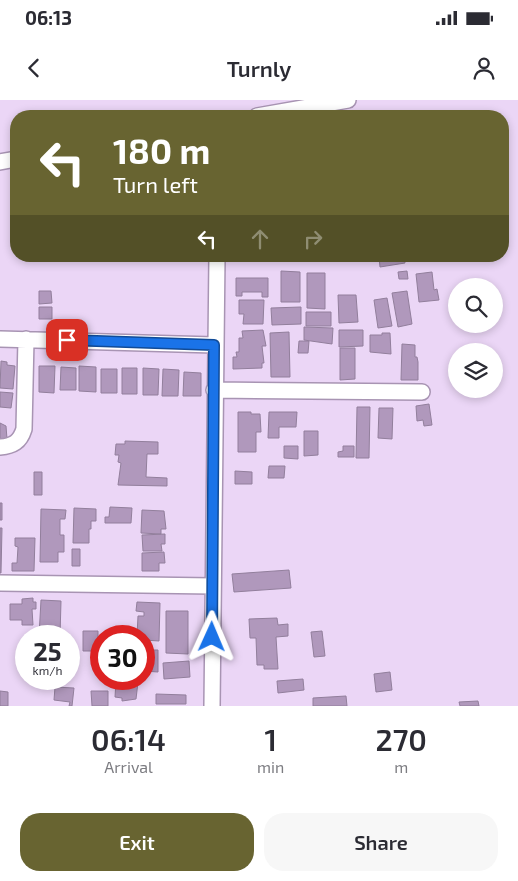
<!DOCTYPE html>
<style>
:root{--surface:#fff;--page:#f7f7f7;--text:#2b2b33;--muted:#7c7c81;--accent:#686431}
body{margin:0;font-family:"Exo 2",sans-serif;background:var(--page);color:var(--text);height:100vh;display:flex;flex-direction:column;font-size:19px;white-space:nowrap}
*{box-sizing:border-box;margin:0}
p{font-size:16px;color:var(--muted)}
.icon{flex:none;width:28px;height:28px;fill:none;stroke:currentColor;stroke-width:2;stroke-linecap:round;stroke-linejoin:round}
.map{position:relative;height:606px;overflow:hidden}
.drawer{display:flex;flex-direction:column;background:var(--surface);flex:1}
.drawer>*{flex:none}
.top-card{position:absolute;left:10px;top:10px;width:499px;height:152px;border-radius:20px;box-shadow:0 2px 8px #0003;background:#686431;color:#fff;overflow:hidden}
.fabs{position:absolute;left:448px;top:178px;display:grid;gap:10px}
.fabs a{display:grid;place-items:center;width:55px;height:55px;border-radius:50%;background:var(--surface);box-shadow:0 2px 8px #0003;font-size:25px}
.speed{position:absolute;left:15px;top:525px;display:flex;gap:10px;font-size:25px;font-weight:700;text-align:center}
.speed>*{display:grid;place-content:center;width:65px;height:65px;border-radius:50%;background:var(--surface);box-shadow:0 2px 8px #0003;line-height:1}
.speed small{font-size:12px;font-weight:400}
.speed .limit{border:8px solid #d22;background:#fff;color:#111}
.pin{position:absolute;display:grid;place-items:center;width:42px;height:42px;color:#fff;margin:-21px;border-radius:10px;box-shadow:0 2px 8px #0006}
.me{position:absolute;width:55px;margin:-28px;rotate:1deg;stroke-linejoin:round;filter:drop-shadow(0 0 4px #0008)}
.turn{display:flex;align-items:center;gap:18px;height:105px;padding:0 20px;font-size:22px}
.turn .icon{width:65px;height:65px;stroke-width:2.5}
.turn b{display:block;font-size:35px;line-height:42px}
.lanes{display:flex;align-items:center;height:48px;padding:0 20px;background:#0003;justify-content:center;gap:25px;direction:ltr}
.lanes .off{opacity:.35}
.eta{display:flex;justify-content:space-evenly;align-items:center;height:85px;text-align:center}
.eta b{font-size:30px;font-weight:600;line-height:35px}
.action{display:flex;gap:10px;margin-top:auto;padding:10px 20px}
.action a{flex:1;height:58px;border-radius:20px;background:var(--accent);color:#fff;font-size:20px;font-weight:600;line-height:58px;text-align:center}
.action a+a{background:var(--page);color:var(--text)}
.status{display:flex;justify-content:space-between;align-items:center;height:35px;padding:0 25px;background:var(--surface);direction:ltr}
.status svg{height:14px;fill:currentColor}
header{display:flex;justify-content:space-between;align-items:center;height:65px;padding:0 20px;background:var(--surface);font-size:22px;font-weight:600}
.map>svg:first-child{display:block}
.building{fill:#b098bc;stroke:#927f9c}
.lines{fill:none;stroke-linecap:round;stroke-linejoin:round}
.minor-casing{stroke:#a894b3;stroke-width:18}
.minor{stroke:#fff;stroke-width:15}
.route-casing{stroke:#114b97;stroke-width:12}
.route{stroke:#1a73e8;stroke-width:9}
</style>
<div class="status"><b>06:13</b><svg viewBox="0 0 49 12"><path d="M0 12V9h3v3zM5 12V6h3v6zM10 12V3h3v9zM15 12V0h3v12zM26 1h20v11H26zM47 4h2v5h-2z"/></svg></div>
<header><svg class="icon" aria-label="back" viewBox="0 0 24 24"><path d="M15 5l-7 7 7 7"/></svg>Turnly<svg class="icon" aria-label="person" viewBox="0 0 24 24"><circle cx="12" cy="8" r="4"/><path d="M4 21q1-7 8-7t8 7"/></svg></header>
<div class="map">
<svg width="518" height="606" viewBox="0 0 518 606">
<rect width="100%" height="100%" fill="#ebd6f6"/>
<path class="building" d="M379 156H404L405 163 380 167Z
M281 171 300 172V202H281Z
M407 171 408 179H399L398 172Z
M432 172 434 190 437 189 439 200 419 202 416 174Z
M307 173H325V209L307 208Z
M236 178H268V197H262V192H242V196H236Z
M39 191H51L52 203 39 204Z
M407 191 412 224 398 227 392 193Z
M338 195H356L358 222 339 223Z
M387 198 392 226 378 228 374 200Z
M239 200H264L263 224H243L244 214H239Z
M39 207H52V219H39Z
M301 207V224L272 225 271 208Z
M306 212H331V226H306Z
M304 227 333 228 332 244 304 240Z
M263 230 266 246H262L264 263H262V268L233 269V257H237L236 252H239V238H243L242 231Z
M339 230H363V246L339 247Z
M289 232 290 277H271L270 233Z
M382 233H390L391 254 370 252V235H382Z
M299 241H309L308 253H298Z
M402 244 415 245V257H417L418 262V280H401Z
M340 248H355V279L340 280Z
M1 261 7 262V265L15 266 13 289 0 288Z
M39 266H55L54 293 39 292Z
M79 266 96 267V292L79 291Z
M61 267 76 268V290H60Z
M122 268H137V294H122Z
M143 268 159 269 158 295H143Z
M101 269H117V293H101Z
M163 269 179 270 178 296H162Z
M184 272 201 273V296H183Z
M0 292 13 293 11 308 0 307Z
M429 304 432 325 424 326 423 320 417 321 416 306Z
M357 307H370L369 358H356Z
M379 308H393L392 339 378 338Z
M238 312H251V314H260L261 332H256V352H238Z
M269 312H297L296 327H279V338H268Z
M0 323 6 326 7 339H0Z
M304 331H318V355L304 356Z
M125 341 158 342V354H147L146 377 167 378V386L118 385 121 363 118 362 119 355H115L116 344H125Z
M284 346H298V359L284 358Z
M343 346H354V357H338V352L343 351Z
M269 366H285L284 378H268Z
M235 371 252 372V384H235Z
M34 372H42V395H34Z
M0 403H2V420H0Z
M110 407 132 408 131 423H105V417H109Z
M74 408 96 409V421H91V429H89V443H73Z
M41 409 66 410 65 419H60V435H64V452H58V462H40Z
M142 410 164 411 166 429H161V434L141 433Z
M0 428H2L1 473H0Z
M165 434V444H161L162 451H143L142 435Z
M15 438H35L34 471H12V463H17L18 447 15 446Z
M72 449H80V466H72Z
M164 452 165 463H159V471H142V453Z
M289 470 291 488 234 492 232 474Z
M33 498V502H36V509H32L33 525H22V520H10V504H22V499Z
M41 500 61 501 60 536H39Z
M137 502 160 503 159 541 144 540V536H137L138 516H144V512L136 511Z
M166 511H188V554L166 553Z
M277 518 278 525 288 524V536L276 537 278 569H264V565H257L256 538H250L249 519Z
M83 531H98V551H83Z
M322 531 325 556 314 557 311 532Z
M144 550H158V572L144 571Z
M189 561 190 577 164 579 163 563Z
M390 572 392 590 376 592 374 574Z
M303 579 304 590 278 593 277 581Z
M116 581 138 582 136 599 122 601V598L115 597Z
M55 587 74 588 72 606H69L70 602 54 600Z
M0 591 8 592V606H0Z
M91 591H108V606H92Z
M156 594 186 595V604H156Z
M346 596 347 606H313V598Z
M478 601 479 606H460L459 602Z"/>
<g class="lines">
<g class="minor-casing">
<path id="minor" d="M257 16 348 0
M0 62 16 59
M0 239 214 245
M214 290 422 292
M0 347C13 346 20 342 24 329L26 239
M0 483 213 486
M212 606 217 156"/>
</g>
<use href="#minor" class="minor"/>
</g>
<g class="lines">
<g class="route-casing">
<path id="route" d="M67 240 214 245 212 537"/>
</g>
<use href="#route" class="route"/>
</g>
</svg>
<div class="fabs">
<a><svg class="icon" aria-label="search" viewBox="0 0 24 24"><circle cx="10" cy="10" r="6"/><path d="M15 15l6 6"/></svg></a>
<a><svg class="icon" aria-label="layers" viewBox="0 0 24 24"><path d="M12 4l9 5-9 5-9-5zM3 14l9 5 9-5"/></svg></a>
</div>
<div class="speed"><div>25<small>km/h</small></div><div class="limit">30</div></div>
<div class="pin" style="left:67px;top:240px;background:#d93025"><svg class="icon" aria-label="arrive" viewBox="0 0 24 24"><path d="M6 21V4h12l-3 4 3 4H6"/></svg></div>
<svg class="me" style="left:212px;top:537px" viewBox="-20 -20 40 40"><path d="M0-17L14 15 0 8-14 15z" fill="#1a73e8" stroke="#fff" stroke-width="4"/></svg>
<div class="top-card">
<div class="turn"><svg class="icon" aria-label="left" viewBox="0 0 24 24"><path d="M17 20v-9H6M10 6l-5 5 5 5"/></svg><div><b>180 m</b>Turn left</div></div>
<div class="lanes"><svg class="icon" aria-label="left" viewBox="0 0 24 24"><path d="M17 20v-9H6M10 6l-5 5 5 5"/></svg><svg class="icon off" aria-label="ahead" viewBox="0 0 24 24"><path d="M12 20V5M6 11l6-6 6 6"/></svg><svg class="icon off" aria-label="right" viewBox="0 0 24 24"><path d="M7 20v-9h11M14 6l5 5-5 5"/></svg></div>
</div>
</div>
<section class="drawer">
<div class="eta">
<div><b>06:14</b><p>Arrival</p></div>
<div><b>1</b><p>min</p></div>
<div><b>270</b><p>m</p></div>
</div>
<div class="action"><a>Exit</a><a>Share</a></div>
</section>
